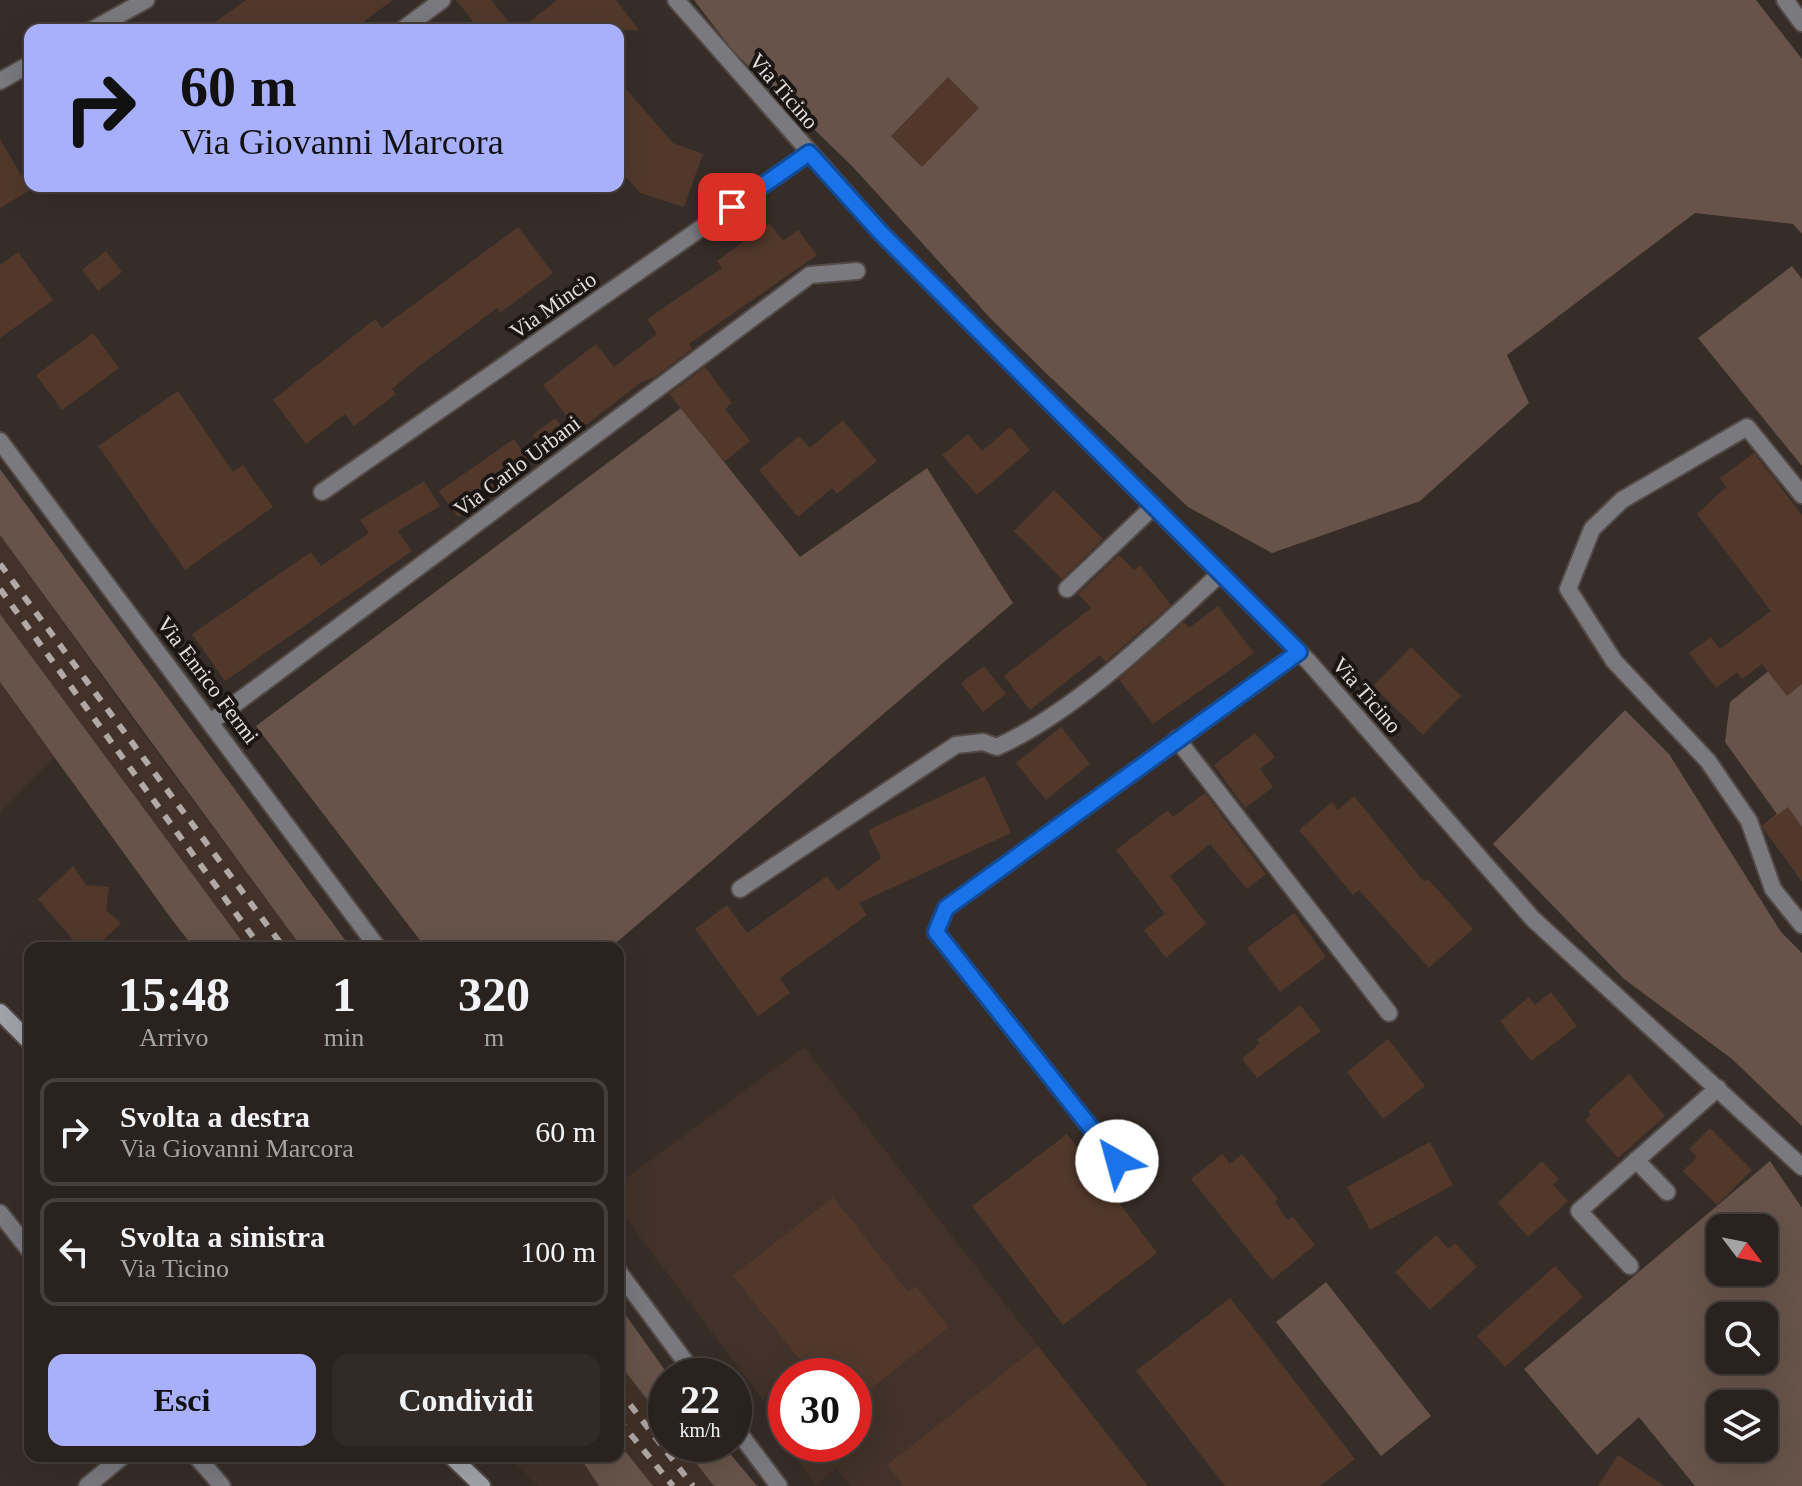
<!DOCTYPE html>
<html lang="it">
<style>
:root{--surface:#29221e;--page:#312a27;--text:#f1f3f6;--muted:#a5a4a4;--line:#453f3c;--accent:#a8b0fc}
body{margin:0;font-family:Georgia,serif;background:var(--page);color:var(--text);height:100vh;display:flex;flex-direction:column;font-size:30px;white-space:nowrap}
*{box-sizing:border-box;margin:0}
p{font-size:26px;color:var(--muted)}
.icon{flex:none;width:44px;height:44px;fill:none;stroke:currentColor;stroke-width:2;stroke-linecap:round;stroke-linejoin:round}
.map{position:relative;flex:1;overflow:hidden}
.sheet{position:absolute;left:24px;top:942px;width:600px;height:520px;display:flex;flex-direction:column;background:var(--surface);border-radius:16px;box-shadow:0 8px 32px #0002,0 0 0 2px var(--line)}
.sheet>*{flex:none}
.top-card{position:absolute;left:24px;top:24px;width:600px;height:168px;border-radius:16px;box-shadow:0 8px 32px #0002,0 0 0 2px var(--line);background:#a8b0fc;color:#111;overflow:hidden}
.needle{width:52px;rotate:122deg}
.tools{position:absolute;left:1706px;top:1214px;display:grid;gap:16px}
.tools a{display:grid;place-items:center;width:72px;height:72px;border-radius:16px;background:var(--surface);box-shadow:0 8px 32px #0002,0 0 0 2px var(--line);font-size:40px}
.speed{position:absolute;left:648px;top:1358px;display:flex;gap:16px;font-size:40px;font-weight:700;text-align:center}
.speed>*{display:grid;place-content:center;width:104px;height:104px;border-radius:50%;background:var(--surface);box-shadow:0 8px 32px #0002,0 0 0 2px var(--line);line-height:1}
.speed small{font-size:20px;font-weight:400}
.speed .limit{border:12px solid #d22;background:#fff;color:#111}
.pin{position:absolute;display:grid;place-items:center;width:68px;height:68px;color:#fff;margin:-34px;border-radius:16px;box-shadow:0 4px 12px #0006}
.me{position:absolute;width:88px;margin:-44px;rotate:322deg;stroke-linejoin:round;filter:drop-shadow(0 0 6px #0008)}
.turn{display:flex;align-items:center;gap:28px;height:168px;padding:0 24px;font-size:36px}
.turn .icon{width:104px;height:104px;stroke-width:2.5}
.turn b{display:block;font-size:56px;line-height:68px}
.eta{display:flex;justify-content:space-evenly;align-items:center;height:136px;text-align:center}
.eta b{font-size:48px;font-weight:800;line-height:56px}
.action{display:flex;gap:16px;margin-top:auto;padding:16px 24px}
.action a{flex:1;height:92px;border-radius:16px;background:var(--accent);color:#111;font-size:32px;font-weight:800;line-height:92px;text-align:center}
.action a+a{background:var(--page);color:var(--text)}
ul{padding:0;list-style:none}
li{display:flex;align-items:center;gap:24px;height:108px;margin:0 16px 12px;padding:0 8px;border:4px solid var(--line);border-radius:16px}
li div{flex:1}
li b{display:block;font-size:30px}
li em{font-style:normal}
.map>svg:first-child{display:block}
.built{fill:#423229}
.green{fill:#675349;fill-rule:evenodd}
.building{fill:#51382b}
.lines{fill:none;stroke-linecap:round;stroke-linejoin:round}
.service-casing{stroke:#534945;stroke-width:20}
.minor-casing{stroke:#534945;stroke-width:20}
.secondary-casing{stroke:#534945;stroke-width:20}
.service{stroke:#79797e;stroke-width:16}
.minor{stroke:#79797e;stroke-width:16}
.secondary{stroke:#a2a3ab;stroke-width:16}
.rail{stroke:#b0a9a6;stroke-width:6;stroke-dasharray:10 10;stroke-linecap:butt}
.route-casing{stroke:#114b97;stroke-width:20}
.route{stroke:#1a73e8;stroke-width:14}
.labels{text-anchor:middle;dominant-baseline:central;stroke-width:8;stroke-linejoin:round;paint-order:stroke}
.street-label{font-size:22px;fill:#e4dedb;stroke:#1b1614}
</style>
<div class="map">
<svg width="1802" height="1486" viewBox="0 0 1802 1486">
<rect width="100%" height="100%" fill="#372d28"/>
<path class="built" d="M0 535 131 717 302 948H247L56 690 0 614Z
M0 682 54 757 0 812Z
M804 1047 1038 1346 1148 1486H850L836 1468 816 1485 792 1453 802 1444H854V1402L884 1378 845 1334 793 1376H786V1382L763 1400 618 1208V1184Z
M618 1362 666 1424V1444H681L714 1486H653L618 1443Z
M507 1456H579L599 1486H538Z"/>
<path class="green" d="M694 0H1756L1802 59V234L1793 224 1695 213 1507 355 1529 403 1420 501 1272 553 1188 507 1049 376 991 319 853 167 733 51Z
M1792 266 1802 279V466L1698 338Z
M681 408 800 557 927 468 1013 603 610 948H426L256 726Z
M0 469 351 948H302L0 535Z
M0 614 247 948H194L170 917 0 682Z
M1802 644V881L1762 826 1777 814 1725 742 1730 702Z
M1625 710 1669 754 1781 932 1802 953V1126L1732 1059 1624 979 1493 844Z
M1770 1161 1802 1208V1486H1695L1639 1417 1597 1455 1524 1369ZM1720 1228H1764V1272H1720ZM1764 1316V1360H1720V1316ZM1720 1404H1764V1448H1720Z
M1326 1282 1431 1416 1381 1456 1276 1322Z
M618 1304 669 1376 666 1424 618 1362Z
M618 1442 653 1486H599L579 1456H618Z
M681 1444H722L757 1486H714Z"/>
<path class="building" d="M246 0H393L352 30H204Z
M456 0H491L515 30H480Z
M557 0H616L639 30H519Z
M948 77 979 108 922 167 891 136Z
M618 80 673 143 703 154 684 207 640 193 618 168Z
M0 139 30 190 0 208Z
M769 223 783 241 798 230 817 255 689 344 692 349 655 377 640 383 578 431 543 385 596 344 614 367 657 334 647 319 722 268 717 261Z
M518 227 553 273 500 313 497 308 414 370 392 389 396 394 354 426 345 414 306 444 273 400 375 319 382 328Z
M106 251 122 272 98 291 82 270Z
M18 252 53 300 0 338V265Z
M93 333 119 368 62 410 36 375Z
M705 367 732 403 725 409 750 441 724 462 669 394Z
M178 391 233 472 243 465 273 507 185 570 98 446Z
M555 418 571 437 548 455 533 435Z
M843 420 877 461 837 494 832 488 798 517 759 470 799 436 810 448Z
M1010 427 1030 450 977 495 942 455 968 434 982 451Z
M514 439 532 465 458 517 439 491Z
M1754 453 1802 515V684L1787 696 1762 664 1742 679 1737 672 1716 688 1689 653 1711 637 1720 649 1771 611 1697 514 1726 487 1720 478Z
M424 481 440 506 398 531 412 551 225 681 192 634 311 552 321 566 369 533 360 520Z
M1054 490 1103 539 1062 579 1014 531Z
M1119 555 1134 570 1140 565 1171 605 1105 662 1100 655 1030 710 1004 676 1091 608 1078 594Z
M1218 606 1254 653 1153 724 1119 679 1184 622 1189 628Z
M1411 647 1461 696 1423 735 1373 686Z
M984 666 1006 694 983 712 961 683Z
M1061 727 1090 764 1046 800 1016 763Z
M1255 733 1275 757 1260 769 1273 787 1245 808 1214 765Z
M985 776 1011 833 859 903 867 915 780 978 790 993 758 1016 695 929 727 905 747 933 827 876 838 891 881 858 868 830Z
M1205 793 1266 874 1247 889 1210 844 1170 876 1206 924 1166 958 1144 930 1165 914 1116 850 1168 810 1173 817Z
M1354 796 1424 882 1428 879 1473 929 1429 968 1359 890 1353 895 1299 830 1332 802 1338 810Z
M1788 807 1802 827V881L1762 826Z
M73 866 86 885 109 887 106 910 121 923 95 948H80L38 899Z
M1294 913 1326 957 1280 992 1247 948Z
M1551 992 1577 1026 1531 1061 1500 1021 1529 997 1535 1005Z
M1300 1005 1321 1031 1257 1078 1242 1059 1260 1043 1257 1040Z
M1388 1039 1425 1086 1383 1119 1347 1072Z
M1629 1074 1665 1116 1618 1158 1585 1120 1591 1115 1588 1111Z
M1710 1128 1752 1170 1717 1205 1683 1171 1697 1157 1689 1149Z
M1067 1134 1157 1253 1063 1325 972 1206Z
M1430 1142 1453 1185 1370 1230 1347 1187Z
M1222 1154 1230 1164 1242 1154 1278 1199 1275 1202 1287 1220 1293 1217 1315 1245 1272 1280 1191 1179Z
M1542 1161 1559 1179 1553 1185 1568 1201 1528 1237 1498 1203Z
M833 1197 908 1292 916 1286 949 1327 854 1402V1376H813L733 1276Z
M1436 1235 1449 1249 1455 1243 1477 1267 1430 1310 1395 1272Z
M1555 1266 1583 1297 1505 1367 1477 1336Z
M1230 1298 1355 1459 1320 1486H1225L1136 1371Z
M1038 1346 1148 1486H904L887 1465Z
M1618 1455 1664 1486H1598Z"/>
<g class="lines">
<g class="service-casing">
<path id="service" d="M1802 495 1747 427 1622 500 1592 529 1568 589 1614 661 1708 761 1749 821 1773 889 1802 925
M1067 589 1154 506
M212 721 810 275 857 271
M1177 739 1389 1013
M740 889 956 745 983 742 997 747C1076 711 1156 633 1221 573
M1636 1160 1667 1192
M1630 1266 1579 1211 1718 1088"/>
</g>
<g class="minor-casing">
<path id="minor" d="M676 0 881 233 1309 662 1533 919 1802 1167
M1785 0 1802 23
M92 30 146 0
M402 30 442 0
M0 81 30 64
M0 441 378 948
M322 492 809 153
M1117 1161 936 932 946 908 1299 652
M0 1213 30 1251
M618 1271 696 1376
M734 1426 779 1486
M196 1456 222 1486
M87 1486 123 1456"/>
</g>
<g class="secondary-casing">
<path id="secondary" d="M0 1012 30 1042
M451 1456 482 1486"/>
</g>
<use href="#service" class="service"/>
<use href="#minor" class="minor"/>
<use href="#secondary" class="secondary"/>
<path class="rail" d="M0 564 284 948
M0 589 261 948
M618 1389 693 1486
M618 1419 673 1486"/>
</g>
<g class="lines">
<g class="route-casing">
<path id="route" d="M732 207 809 153 881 233 1299 652 946 908 936 932 1117 1161"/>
</g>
<use href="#route" class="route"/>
</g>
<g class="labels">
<g class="street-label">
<text transform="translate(784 91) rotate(49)">Via Ticino</text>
<text transform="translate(553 305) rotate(-35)">Via Mincio</text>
<text transform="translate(517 466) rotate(-37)">Via Carlo Urbani</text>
<text transform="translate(208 680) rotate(53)">Via Enrico Fermi</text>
<text transform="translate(1367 695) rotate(49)">Via Ticino</text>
</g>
</g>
</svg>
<div class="tools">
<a><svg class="needle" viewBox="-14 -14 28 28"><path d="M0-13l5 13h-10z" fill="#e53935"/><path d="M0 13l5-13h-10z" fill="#a5a4a4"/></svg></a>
<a><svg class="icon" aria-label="search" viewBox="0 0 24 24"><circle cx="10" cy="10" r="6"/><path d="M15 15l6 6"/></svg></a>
<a><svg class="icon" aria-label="layers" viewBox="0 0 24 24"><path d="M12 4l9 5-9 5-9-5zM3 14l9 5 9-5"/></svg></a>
</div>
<div class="speed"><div>22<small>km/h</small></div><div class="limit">30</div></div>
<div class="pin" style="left:732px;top:207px;background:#d93025"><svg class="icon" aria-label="arrive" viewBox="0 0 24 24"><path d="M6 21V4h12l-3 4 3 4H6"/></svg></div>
<svg class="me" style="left:1117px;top:1161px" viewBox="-20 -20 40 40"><circle r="19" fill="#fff"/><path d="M0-13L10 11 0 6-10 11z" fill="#1a73e8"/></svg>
<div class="top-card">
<div class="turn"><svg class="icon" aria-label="right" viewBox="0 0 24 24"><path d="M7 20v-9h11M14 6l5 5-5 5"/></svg><div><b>60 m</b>Via Giovanni Marcora</div></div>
</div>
<section class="sheet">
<div class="eta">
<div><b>15:48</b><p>Arrivo</p></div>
<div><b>1</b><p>min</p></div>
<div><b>320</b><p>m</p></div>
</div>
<ul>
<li><svg class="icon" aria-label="right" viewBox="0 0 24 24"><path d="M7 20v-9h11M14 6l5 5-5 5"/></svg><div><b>Svolta a destra</b><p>Via Giovanni Marcora</p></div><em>60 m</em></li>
<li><svg class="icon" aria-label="left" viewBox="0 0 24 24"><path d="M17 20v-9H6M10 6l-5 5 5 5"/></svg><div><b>Svolta a sinistra</b><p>Via Ticino</p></div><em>100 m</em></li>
</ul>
<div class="action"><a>Esci</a><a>Condividi</a></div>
</section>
</div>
